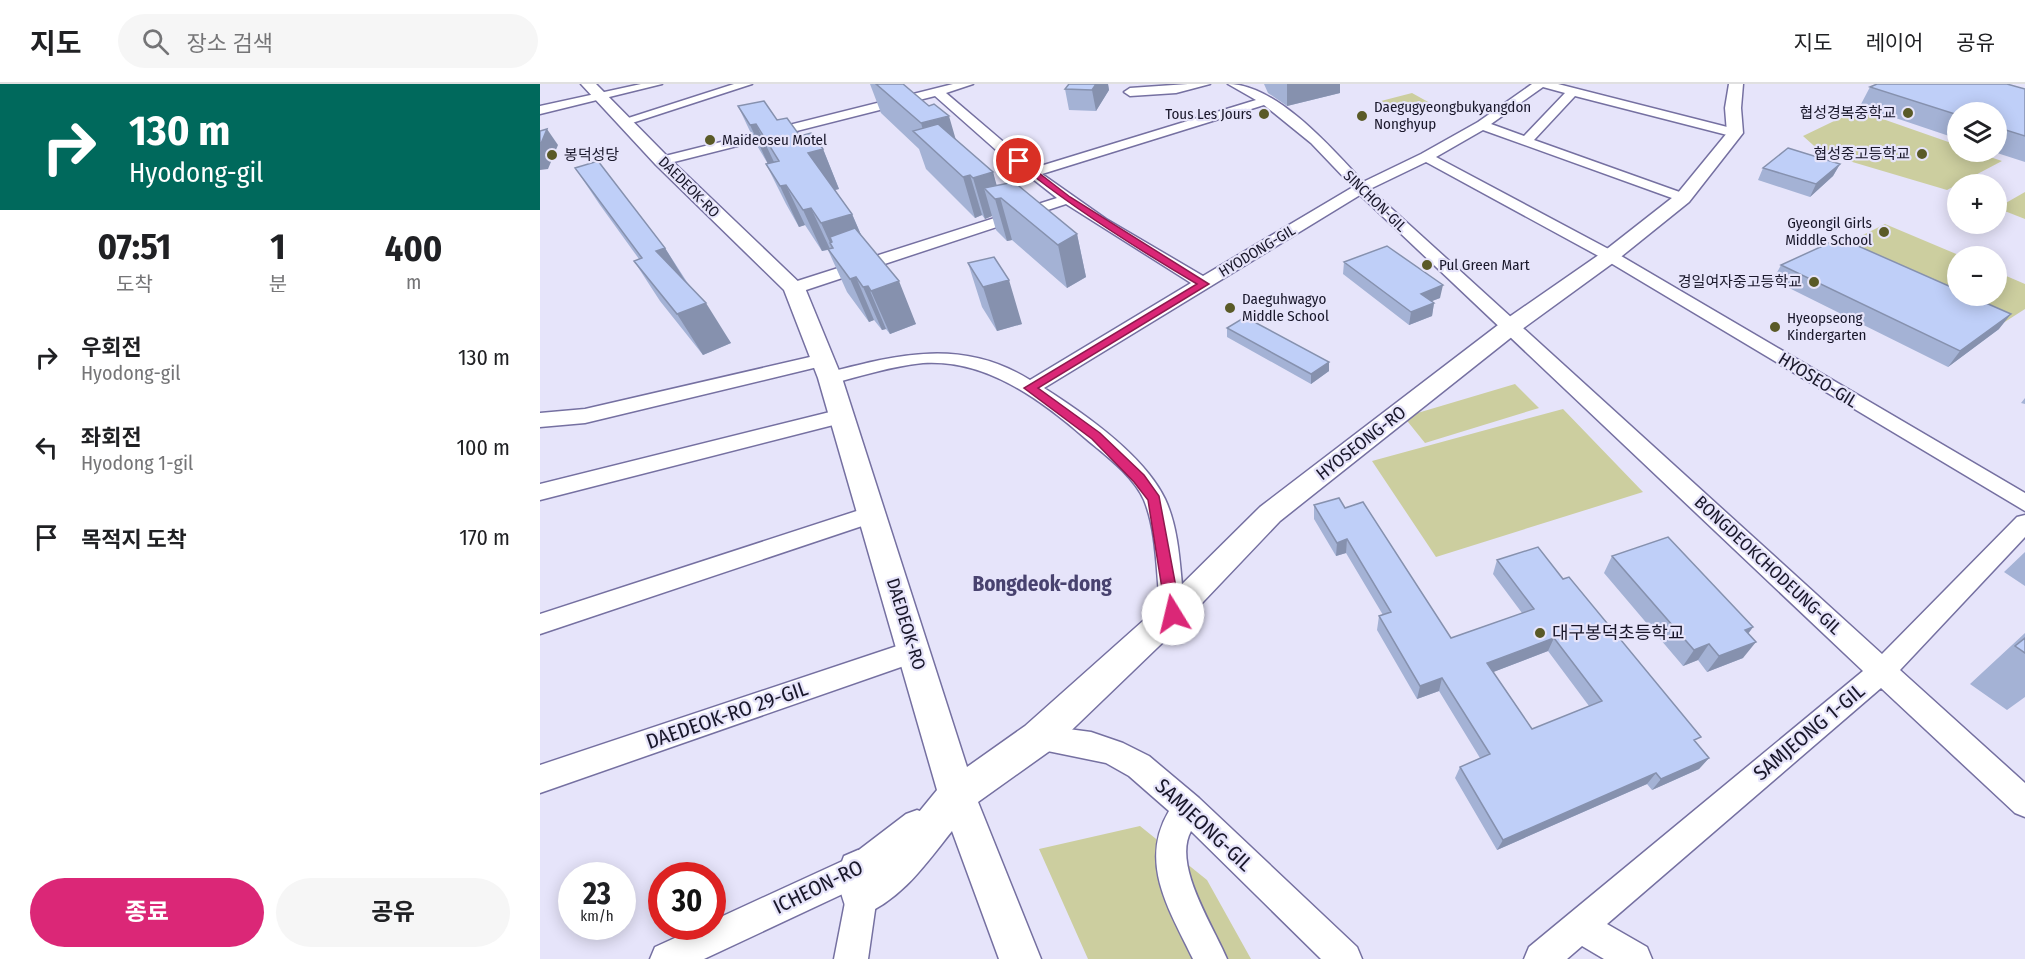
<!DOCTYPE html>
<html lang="ko">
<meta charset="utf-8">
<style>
:root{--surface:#fff;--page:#f6f6f6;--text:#202124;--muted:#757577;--line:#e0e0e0;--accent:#db2777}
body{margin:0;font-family:"Fira Sans Condensed","Noto Sans KR",sans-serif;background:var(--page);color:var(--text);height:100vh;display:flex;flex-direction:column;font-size:22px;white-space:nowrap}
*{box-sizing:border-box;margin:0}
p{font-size:20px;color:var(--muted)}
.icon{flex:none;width:33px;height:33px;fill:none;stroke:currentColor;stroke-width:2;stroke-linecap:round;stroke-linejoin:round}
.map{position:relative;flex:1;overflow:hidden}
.panel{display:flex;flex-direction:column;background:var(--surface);width:540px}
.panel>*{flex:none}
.banner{background:#00695c;color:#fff;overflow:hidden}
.fabs{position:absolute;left:1407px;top:18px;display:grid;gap:12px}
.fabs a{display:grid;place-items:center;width:60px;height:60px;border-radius:50%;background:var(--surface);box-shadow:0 3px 15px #0003;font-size:30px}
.speed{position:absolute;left:18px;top:778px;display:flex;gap:12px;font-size:30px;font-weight:700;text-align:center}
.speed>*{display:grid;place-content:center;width:78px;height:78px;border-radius:50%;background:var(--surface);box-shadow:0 3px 15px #0003;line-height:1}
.speed small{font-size:15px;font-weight:400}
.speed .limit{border:9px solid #d22;background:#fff;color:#111}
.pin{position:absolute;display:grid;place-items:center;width:51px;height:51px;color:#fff;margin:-26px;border:3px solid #fff;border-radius:50%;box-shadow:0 2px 6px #0007}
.me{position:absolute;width:66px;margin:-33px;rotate:351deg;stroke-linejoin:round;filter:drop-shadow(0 0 4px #0008)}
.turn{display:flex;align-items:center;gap:21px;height:126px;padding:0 30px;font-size:27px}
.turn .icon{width:78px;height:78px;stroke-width:2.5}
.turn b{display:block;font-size:42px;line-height:51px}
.eta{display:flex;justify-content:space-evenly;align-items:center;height:102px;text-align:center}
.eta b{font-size:36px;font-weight:700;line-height:42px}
.cta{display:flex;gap:12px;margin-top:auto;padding:12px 30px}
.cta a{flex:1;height:69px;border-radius:36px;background:var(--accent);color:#fff;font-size:24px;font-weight:700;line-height:69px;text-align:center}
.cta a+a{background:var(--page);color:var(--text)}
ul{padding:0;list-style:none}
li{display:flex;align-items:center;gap:18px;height:90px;padding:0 30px}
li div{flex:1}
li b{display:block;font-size:22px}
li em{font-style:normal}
header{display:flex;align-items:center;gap:36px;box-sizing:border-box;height:84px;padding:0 30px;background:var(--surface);border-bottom:2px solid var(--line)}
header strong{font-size:28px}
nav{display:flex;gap:33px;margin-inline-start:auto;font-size:21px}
.search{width:420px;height:54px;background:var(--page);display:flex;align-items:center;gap:15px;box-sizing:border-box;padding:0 21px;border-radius:33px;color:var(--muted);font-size:22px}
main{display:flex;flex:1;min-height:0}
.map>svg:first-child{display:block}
.green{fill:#ccce9f}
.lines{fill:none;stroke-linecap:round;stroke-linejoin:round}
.minor-casing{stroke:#7570a1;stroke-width:3}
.major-casing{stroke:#7570a1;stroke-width:3}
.minor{fill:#fff;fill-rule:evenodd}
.major{fill:#fff;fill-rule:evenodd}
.wall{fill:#a4b2d5;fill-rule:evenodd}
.shaded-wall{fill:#8691ae}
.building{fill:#bfcff8;stroke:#8691ae;stroke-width:1.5;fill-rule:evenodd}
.route{fill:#db2777;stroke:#8e194d;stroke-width:1.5}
.poi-dot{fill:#5a5a27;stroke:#e6e4fa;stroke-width:2}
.labels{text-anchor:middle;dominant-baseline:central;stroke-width:4.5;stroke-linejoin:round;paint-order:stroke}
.far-poi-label{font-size:15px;fill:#19172a;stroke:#e6e4fa;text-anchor:start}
.far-street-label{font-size:15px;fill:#19172a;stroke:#e6e4fa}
.street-label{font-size:18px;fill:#19172a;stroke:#e6e4fa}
.poi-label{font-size:18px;fill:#19172a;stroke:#e6e4fa;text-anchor:start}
.quarter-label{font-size:21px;font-weight:bold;fill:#48426f;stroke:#e6e4fa}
.near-street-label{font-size:21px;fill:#19172a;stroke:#e6e4fa}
</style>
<header>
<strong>지도</strong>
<div class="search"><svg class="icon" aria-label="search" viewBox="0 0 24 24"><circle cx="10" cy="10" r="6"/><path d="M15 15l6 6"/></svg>장소 검색</div>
<nav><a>지도</a><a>레이어</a><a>공유</a></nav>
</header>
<main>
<section class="panel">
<div class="banner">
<div class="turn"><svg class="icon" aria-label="right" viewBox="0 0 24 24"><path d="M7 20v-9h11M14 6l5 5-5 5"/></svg><div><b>130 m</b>Hyodong-gil</div></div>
</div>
<div class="eta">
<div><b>07:51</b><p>도착</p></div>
<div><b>1</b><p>분</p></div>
<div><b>400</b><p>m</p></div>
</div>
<ul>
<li><svg class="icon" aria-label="right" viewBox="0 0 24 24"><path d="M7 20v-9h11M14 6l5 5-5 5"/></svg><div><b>우회전</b><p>Hyodong-gil</p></div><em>130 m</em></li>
<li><svg class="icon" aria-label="left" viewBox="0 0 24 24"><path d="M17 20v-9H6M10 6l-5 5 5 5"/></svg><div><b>좌회전</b><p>Hyodong 1-gil</p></div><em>100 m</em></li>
<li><svg class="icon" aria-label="arrive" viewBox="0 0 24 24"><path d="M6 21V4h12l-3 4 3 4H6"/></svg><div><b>목적지 도착</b></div><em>170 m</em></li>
</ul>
<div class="cta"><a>종료</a><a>공유</a></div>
</section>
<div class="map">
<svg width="1485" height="875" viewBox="0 0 1485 875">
<rect width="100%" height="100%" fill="#e6e4fa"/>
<path class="green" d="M872 9 890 19 857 26 841 17Z
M1317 26 1417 61 1418 68H1435L1462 77 1407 106 1282 69 1263 52Z
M1485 108V135L1457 124Z
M1345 140 1421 172H1418V212H1456L1457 188 1485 200V225L1460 241 1295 165Z
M975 300 999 324 885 359 864 333Z
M1023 325 1103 408 896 473 832 377Z
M600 742 667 796 711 875H548L499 765Z"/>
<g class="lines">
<g class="minor-casing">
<path id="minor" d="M101 0H122L0 30V22Z
M194 0H212L89 40 85 41 79 37Z
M413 0H433L406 9 494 84 716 16 688 0C736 0 792 64 823 98L881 70 938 38 992 0H1018L1199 46V52L1195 53 1035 12 994 56 1148 111 1150 114 1143 118 943 46 896 73 1076 169 1485 409V427L1064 175 886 78 830 105 1342 570 1477 433 1485 431V453L1360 586 1485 699V733L1475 729 1341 604 1067 840 1107 863 1112 875H1064L1042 862 1027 875H984L989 863 1323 587 820 111 504 304C545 330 604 371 625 415 641 449 640 493 645 529L642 536 633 539 624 536 621 529C616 493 618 450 604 416 593 391 565 371 545 354 500 315 446 275 383 279 352 282 321 292 290 300L281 294 283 290C356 271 421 253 490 296L651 199 526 120 260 208H248L246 204 248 200 517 114 456 66 395 12 122 81 115 77 117 74ZM1003 3 1025 9 984 52 951 40ZM724 21 771 59 813 103 663 192 566 135 502 90Z
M648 0H670L636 9 590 12 584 8 590 4Z
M283 270 292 276 290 280 45 339 0 343V329L45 325Z
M302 325 309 327 312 332 309 337 0 416V400Z
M332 422 340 424 343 430 340 436 0 550V530Z
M375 556 384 559 388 567 384 575 0 709V681Z
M498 641 551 648 583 659 609 672 659 714 817 863 822 875H781L651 747C632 781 674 843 687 875H653C630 827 598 779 629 727L589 692 566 679 488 663 484 654 488 645Z
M377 726 388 730 392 741 388 752 326 798 332 801 337 812 328 875H294L307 808 164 875H110L115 863 159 843H172V837L307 775 366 730Z"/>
</g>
<g class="major-casing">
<path id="major" d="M41 0H56L128 73 265 204 302 294 427 683 485 642 622 520 720 423 962 238 1063 168 1137 110 1187 49 1185 24 1189 0H1203L1201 24 1203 49 1149 118 1077 176 978 248 740 437 644 538 511 666 438 718 501 875H459L412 747C385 781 362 815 321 832L307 826C299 807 296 791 304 772L318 766 332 772 335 778 343 772 397 706 278 294 244 206 116 81Z"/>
</g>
<use href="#minor" class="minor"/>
<use href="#major" class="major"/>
</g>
<path class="wall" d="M330 0H363L415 56 453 88 456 102 537 150 546 193 527 204 472 156 467 157 456 146 452 132 445 135 442 131 435 134 386 85 379 65 341 29Z
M529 0H568L569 6 556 27 529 26 525 5Z
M724 0H800V9L747 22 728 9Z
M1330 3 1485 5V78L1454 68H1456V28H1418V55L1320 22Z
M198 22 237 36 260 52 283 65 299 105 295 106 312 130 322 153 376 240 350 250 346 245 342 246 334 236 329 238 307 208 288 166 282 167 265 141 259 143 246 120 226 80H228L216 60Z
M1300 80 1293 92 1270 113 1218 96 1223 84Z
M35 84 125 164 147 198 191 259 163 271 120 217 94 177 99 175 60 121Z
M804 178 900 214 892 217 894 219 892 232 869 241 803 190Z
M428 179 482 240 457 247 442 223Z
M1241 181 1459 245 1408 283 1233 196Z
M687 244 789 287 771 300 687 253Z
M1485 314V320L1481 319Z
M774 421 805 424 911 554 982 529 953 490 957 476 1156 658 1169 674 1159 685 1112 706 1107 700 957 766 915 694 920 683 940 674 899 607 877 615 837 546 839 532 843 531 806 469 796 472 774 435ZM1008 567 1049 622 992 645 953 588Z
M1485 468V502L1464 488Z
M1072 472 1213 543 1208 550 1203 574 1167 588 1158 576 1143 582 1064 489Z
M1485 549V613L1467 626 1430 600Z"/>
<path class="shaded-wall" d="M556 0H568L569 6 556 27 552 6Z
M747 0H800V9L747 22Z
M409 32 420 70 387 60 381 39Z
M216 40 234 78 228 80 210 41Z
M7 45 18 61 8 85 0 86V62Z
M283 65 299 105 286 108 268 69Z
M1300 80 1293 92 1270 113 1276 100Z
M453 88 472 156 467 157 455 115 444 104 452 132 445 135 433 94Z
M430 91 442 131 435 134 423 93Z
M246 101 265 141 259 143 240 102Z
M271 124 290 165 282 167 263 126Z
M312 130 330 172 293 164 291 161 281 139Z
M537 150 546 193 527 204 518 161Z
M125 164 149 203 116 167Z
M316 193 334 236 329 238 310 195Z
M469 196 482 240 457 247 443 203Z
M359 197 376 240 350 250 331 207Z
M903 201 900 214 879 222 881 210Z
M328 202 346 245 342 246 323 203Z
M166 219 191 259 163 271 137 230Z
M894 219 892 232 869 241 871 228Z
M1471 230 1459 245 1408 283 1420 267Z
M789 278V287L771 300V290Z
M807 455 806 469 796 472 797 459Z
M1213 543 1201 559 1205 546Z
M1014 554 1008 567 943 592 947 579Z
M1216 558 1203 574 1167 588 1179 572Z
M1169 560 1158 576 1143 582 1154 566Z
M902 594 899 607 877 615 880 602Z
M1169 674 1159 685 1112 706 1121 695Z
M1116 689 1107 700 957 766 963 756Z"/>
<path class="building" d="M336 0H363L389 22 394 20 409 32 381 39Z
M529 0H556L552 6 525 5Z
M1337 0H1467L1485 5V52L1456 43V28H1418V31L1330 3Z
M224 17 237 36 247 34 260 52 271 49 283 65 268 69 312 130 281 139 271 124 263 126 246 101 240 102 226 80 239 77 216 40 210 41 198 22Z
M398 40 453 88 433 94 430 91 423 93 373 47Z
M7 45 0 62V47Z
M1248 64 1300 80 1276 100 1223 84Z
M58 77 125 164 116 167 166 219 137 230 94 177 102 174 35 84Z
M474 98 537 150 518 161 461 114 455 115 444 104Z
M315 144 359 197 331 207 328 202 323 203 316 193 310 195 288 165 293 164 290 159 292 158 290 153Z
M1300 154 1418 206V212H1430L1471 230 1420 267 1241 181Z
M847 162 903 201 881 210 894 219 871 228 804 178Z
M454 173 469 196 443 203 428 179Z
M705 233 789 278 771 290 687 244Z
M799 414 805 424 823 418 911 554 994 525 957 476 998 463 1023 495 1029 493 1161 653 1154 656 1169 674 1121 695 1116 689 963 756 920 683 950 670 902 594 880 602 839 532 851 528 807 455 797 459 774 421ZM1014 554 1062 617 992 645 947 579Z
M1128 453 1213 543 1205 546 1216 558 1179 572 1169 560 1154 566 1072 472Z
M1485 554V569L1475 562Z"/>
<path class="route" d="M477 76H482L530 113 669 200 498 304 560 349 604 391 619 412 641 530 639 534 633 536 626 530 608 416 594 398 552 355 484 304 657 200C594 163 534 125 477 79Z"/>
<g class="poi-dot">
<circle cx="1368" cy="29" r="6"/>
<circle cx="724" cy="30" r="6"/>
<circle cx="822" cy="32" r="6"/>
<circle cx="170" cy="56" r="6"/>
<circle cx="1382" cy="70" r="6"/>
<circle cx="12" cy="71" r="6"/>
<circle cx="1344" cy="148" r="6"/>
<circle cx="887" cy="181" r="6"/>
<circle cx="1274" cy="198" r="6"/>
<circle cx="690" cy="224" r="6"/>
<circle cx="1235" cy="243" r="6"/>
<circle cx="1000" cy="549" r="6"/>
</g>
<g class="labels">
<g class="far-poi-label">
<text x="834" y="23">Daegugyeongbukyangdon<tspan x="834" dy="17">Nonghyup</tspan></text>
<text x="1356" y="29" text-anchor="end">협성경복중학교</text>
<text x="712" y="30" text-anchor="end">Tous Les Jours</text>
<text x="182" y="56">Maideoseu Motel</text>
<text x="1370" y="70" text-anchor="end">협성중고등학교</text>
<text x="24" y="71">봉덕성당</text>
<text x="1332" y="139" text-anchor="end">Gyeongil Girls<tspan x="1332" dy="17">Middle School</tspan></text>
<text x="899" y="181">Pul Green Mart</text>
<text x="1262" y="198" text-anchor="end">경일여자중고등학교</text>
<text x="702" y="215">Daeguhwagyo<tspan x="702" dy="17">Middle School</tspan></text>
<text x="1247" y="234">Hyeopseong<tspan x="1247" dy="17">Kindergarten</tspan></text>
</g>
<g class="far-street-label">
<text transform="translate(149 103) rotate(45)">DAEDEOK-RO</text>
<text transform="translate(835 117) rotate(44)">SINCHON-GIL</text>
<text transform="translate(717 167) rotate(-31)">HYODONG-GIL</text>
</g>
<g class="street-label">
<text transform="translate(1278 296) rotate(31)">HYOSEO-GIL</text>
<text transform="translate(821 359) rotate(-38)">HYOSEONG-RO</text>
<text transform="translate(1228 481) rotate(43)">BONGDEOKCHODEUNG-GIL</text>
<text transform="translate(366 540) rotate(73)">DAEDEOK-RO</text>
</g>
<g class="poi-label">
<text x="1012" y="549">대구봉덕초등학교</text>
</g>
<g class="quarter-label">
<text x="502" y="500">Bongdeok-dong</text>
</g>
<g class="near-street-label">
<text transform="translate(187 631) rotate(-19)">DAEDEOK-RO 29-GIL</text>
<text transform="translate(1269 648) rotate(-40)">SAMJEONG 1-GIL</text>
<text transform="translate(664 741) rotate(43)">SAMJEONG-GIL</text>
<text transform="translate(278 803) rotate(-26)">ICHEON-RO</text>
</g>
</g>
</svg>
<div class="fabs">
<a><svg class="icon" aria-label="layers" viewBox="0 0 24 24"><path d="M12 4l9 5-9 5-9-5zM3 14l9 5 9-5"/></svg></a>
<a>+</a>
<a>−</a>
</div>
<div class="speed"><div>23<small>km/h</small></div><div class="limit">30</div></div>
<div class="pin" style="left:479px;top:77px;background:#d93025"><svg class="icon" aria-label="arrive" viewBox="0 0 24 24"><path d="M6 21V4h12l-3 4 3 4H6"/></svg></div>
<svg class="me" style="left:633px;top:530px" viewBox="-20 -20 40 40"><circle r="19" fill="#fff"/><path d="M0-13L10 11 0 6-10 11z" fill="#db2777"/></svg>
</div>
</main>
